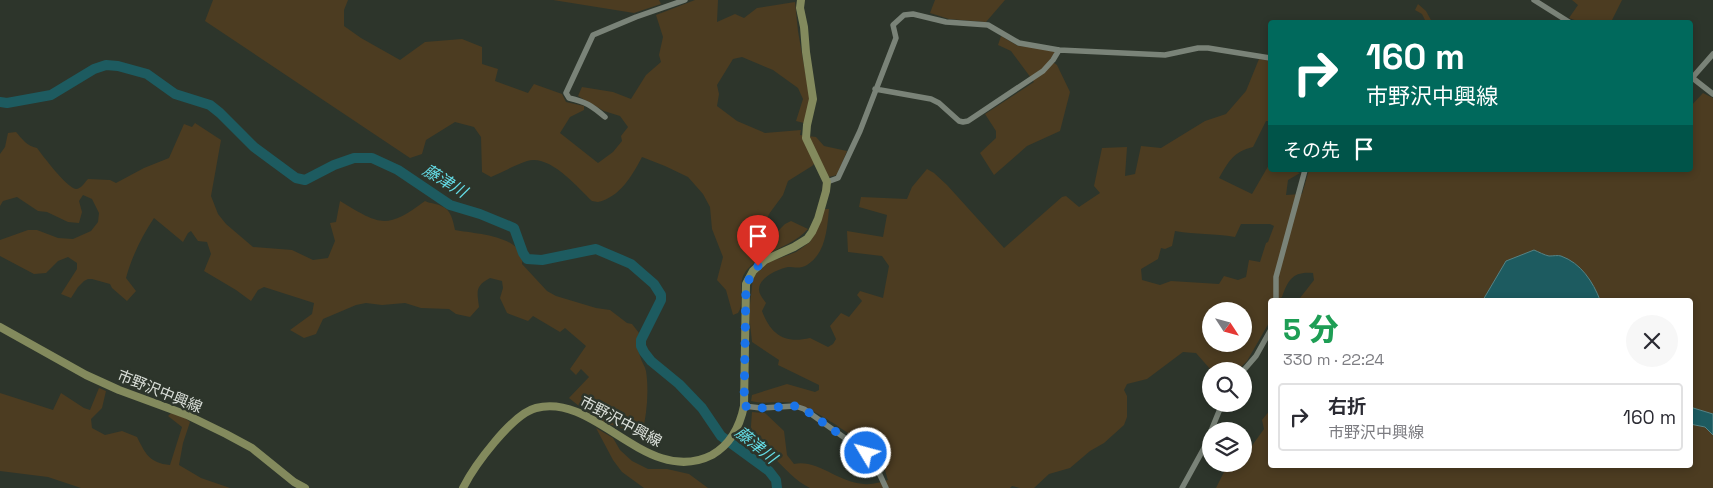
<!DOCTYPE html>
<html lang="ja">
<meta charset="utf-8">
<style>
:root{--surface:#fff;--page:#f7f7f7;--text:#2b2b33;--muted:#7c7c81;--line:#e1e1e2}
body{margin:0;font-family:"Space Grotesk","Noto Sans JP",sans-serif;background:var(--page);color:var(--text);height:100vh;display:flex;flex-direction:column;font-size:19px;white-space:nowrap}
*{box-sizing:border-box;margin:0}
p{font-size:16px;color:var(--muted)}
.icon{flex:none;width:28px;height:28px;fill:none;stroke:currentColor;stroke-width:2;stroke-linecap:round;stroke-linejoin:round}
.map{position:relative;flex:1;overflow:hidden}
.drawer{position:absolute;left:1268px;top:298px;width:425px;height:170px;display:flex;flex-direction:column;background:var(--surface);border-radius:5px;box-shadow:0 2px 8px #0003}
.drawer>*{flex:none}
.banner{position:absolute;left:1268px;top:20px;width:425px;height:152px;border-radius:5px;box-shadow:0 2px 8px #0003;background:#00695c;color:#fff;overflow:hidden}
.needle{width:32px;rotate:126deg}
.fabs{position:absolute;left:1202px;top:302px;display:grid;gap:10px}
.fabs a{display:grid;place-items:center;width:50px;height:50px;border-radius:50%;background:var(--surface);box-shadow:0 2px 8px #0003;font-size:25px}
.pin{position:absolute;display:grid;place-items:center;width:42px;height:42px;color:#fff;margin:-51px -21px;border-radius:50% 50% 50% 0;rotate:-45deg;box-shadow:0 0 5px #0007}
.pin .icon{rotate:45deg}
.me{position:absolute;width:55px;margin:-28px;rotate:307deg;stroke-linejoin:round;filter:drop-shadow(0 0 4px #0008)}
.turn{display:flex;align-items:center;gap:18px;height:105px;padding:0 15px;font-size:22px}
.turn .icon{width:65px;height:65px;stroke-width:2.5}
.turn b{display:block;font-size:35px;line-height:42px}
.then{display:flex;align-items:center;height:48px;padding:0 15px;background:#0003;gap:10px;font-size:19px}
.round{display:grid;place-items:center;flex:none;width:52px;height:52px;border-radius:26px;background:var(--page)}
.overview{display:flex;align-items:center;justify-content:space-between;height:85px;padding:0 15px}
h1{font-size:30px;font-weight:800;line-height:38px;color:#1e9e55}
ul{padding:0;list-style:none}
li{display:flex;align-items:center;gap:15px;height:68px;margin:0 10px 8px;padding:0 5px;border:2px solid var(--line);border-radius:5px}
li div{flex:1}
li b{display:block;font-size:19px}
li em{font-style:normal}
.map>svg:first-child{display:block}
.green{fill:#4c3c21;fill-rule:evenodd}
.water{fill:#1d5b60;stroke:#568385}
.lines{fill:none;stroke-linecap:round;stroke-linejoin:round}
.river{stroke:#1d5b60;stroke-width:10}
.minor{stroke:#7a8378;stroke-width:5.5}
.secondary{stroke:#838a5d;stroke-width:8}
.route{stroke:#1a73e8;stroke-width:9;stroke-dasharray:0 16.2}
.labels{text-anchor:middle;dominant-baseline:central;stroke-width:5;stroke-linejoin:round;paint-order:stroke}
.street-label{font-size:15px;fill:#dbe0da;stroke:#2d352b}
.water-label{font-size:16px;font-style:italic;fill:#64dbe5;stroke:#2d352b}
</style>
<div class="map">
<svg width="1713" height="488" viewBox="0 0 1713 488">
<rect width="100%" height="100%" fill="#2d352b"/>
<path class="green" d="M213 0H348L344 10V26L361 38 400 60 425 42 462 39 482 47V64L498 69 495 81 528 93 534 84 562 94 566 102 584 106V110L570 117 560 133 598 163 613 152 622 141 621 136 628 127 620 116 604 111 578 96 582 87 613 92 631 99 646 75 661 62 659 55 663 37 656 15 695 0H718L717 22 735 14 744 18 757 8 795 2 798 31 810 100 804 123 796 121 803 99 798 88 773 70 742 57 733 59 717 85 719 94 717 106 737 121 765 133 801 130 800 135 816 137 824 146 847 151 837 175 829 177 819 159 812 166 788 181 783 195 769 214 766 222 771 230 777 232 785 224 791 221 808 229C791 248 762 251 746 271 736 284 746 301 738 313L733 315 726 290 717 280 723 257 712 229 710 207 703 194 688 177 665 166 642 157C632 176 620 197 598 202L592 201C577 187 550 154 527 161 515 165 503 172 491 177L482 172 481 137 474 127 455 122 426 140 422 154 410 158 205 21Z
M553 0H659L661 4 634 13Z
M935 0H1005L986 22 949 19 930 13Z
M1572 0H1622L1611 22H1580L1569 18 1578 5Z
M1418 4 1426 11 1432 22H1426L1422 14 1415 10Z
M1001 36 1018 46 1053 49 1055 52 1050 60 1057 65 1070 92 1060 131 1027 146 994 175 980 153 996 138V131L985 114 1034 82 1011 51 998 45Z
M1259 59 1270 61V121H1266L1253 147C1233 152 1229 161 1219 178L1252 194 1270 163V170H1292L1300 173 1288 180 1286 195 1302 194 1309 170H1690V107L1703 93 1713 98V414L1690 407V300H1600C1593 282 1581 263 1561 256 1558 255 1553 256 1549 256 1544 255 1539 252 1534 250L1506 261 1483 300H1308L1300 298 1314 280 1313 273C1293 271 1288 280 1282 297L1277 300H1270V321L1247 361 1237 371C1228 371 1220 370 1211 370L1196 353 1183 352 1147 379 1127 384 1124 390 1127 396V417L1124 425 1104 443 1090 451 1070 468 1049 474 1034 488H1020L1012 486 1010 488H810C795 481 785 468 773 457 766 451 757 445 750 439L752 412 765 413 784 431 787 455 794 464C817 459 839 483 864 484 872 485 881 482 888 480 886 475 885 467 882 462 870 446 812 406 793 403 779 400 765 405 751 401L752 395 787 384 815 392 819 390V385L778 365 779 360 752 342 749 314 753 277 767 263 796 252 810 242 818 227 824 209H829C827 229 826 253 807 265 800 269 795 267 788 267 778 269 758 278 759 290 759 294 763 299 766 303L762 311C771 335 785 344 810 338L828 347 833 344 836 339 830 326 841 313 849 317 862 301 857 295 860 291 883 298 889 266 882 256 848 252 847 231 883 237 887 215 859 207 861 197 907 199 912 187 927 169 934 173 947 185 1004 248 1062 197 1066 196 1079 207 1100 193 1094 186 1102 148 1127 147 1125 176 1135 174 1141 146 1161 148 1205 121 1226 114 1246 91ZM1241 224H1270L1274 226 1268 242 1266 243 1260 262 1249 260 1246 277 1238 280 1224 276 1219 284 1171 281 1160 285 1142 280 1141 269 1158 259 1161 248 1165 249 1172 246 1175 231C1196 235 1214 233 1235 237ZM1211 311H1244V344H1211Z
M195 123 221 140 211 196 218 214 226 224 253 247 292 250 313 260 328 258 335 241 330 223 336 222 340 201C380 225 386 230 425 201 431 204 436 203 441 206 451 209 453 221 455 230 475 234 525 235 522 264L547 291 556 296 596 308 610 310 627 323 632 324 639 333C638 342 637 348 640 356 641 361 645 366 646 371 649 391 647 414 642 434L608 424 579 406 569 398 589 377 581 369 576 375 570 369 586 346 565 328 560 332 533 316 528 321 507 313 500 298 503 288 502 281 490 278C475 286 477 291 479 307L470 317 456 314 449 309 421 308 405 303 382 305 366 303 356 305 323 319 316 334 304 338 290 330 312 314 314 303 264 287 258 290 251 301 236 290 204 271 211 254 207 242 198 241 191 231 188 233 183 242 154 218C142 236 132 256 126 278L136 291 127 301 112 288 110 284 92 279H88L84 281 78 287 71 298 61 294 77 269V263L68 257 58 261 46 273 34 274 0 256V240L28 230H37L58 238 73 239 91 231 98 222 99 213 92 199 83 195 79 201 82 212 79 223 68 222 47 212 38 211 17 197 3 201 0 206V154L5 147 8 133 16 132C22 139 27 146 37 148 43 156 67 188 76 189 81 189 85 182 88 179L110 180 116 183 144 168 169 158 184 124 192 127Z
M99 388 106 391 102 408 91 419 92 428 105 435 122 431 137 437C145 453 149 463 170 465L182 427 168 416 171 413 185 418 190 422 183 443 179 465 201 478 230 488H81L48 477 0 471V393L53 410 61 393 84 408 90 410Z
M1270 410V465H1690V424L1705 427 1713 435V488H1216L1228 464H1244V446L1251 447 1264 429 1262 420Z
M596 428 613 438 620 450 632 461 648 469H667L689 474 708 488H644L622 472 613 460Z"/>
<path class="water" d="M1534 250C1539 252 1544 255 1549 256 1553 256 1558 255 1561 256 1581 263 1593 282 1600 300H1483L1506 261Z
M1690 407 1713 414V435L1705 427 1690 424Z"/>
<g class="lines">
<path class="river" d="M0 102 7 103 51 95 94 69 106 65 118 66 147 74 175 94 210 105 220 113 254 147 296 178 305 180 334 165 354 158H372L398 170 450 205 480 214 514 228 523 253 527 259 542 260 596 249 631 264 654 284 661 295V300L641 340V346L644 352 651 361 679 384 702 408 721 436 769 471 776 480 777 488"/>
<path class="minor" d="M1534 0 1569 22
M1690 76 1713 94
M1692 78 1713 54
M875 89 931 99 939 103 959 121 963 122 968 121 1043 71 1053 60 1059 50
M605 117C591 105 586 102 569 98L566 93 593 35 636 17 685 0
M827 182 838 178 860 131 896 38 893 25 904 15 913 14 946 22 988 25 1019 43 1059 50 1165 55 1198 48H1208L1270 58
M1276 300V277L1305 170
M1243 371 1256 356 1270 331
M744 406 761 408 795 406 804 409 866 453 874 462 886 488
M1182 488 1204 448 1222 404"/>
<path class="secondary" d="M0 327 86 375 119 390 187 415 226 434 252 448 294 482 305 488
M463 488C474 466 512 414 536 408 596 392 647 488 712 455 731 444 740 426 744 406L746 284 753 271 765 260 794 247 807 239 812 232 818 219 826 191 827 182 806 138 807 125 813 99 806 52 804 27 800 8 801 0"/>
</g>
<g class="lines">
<path class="route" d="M758 266 746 284 744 406 761 408 795 406 804 409 866 453"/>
</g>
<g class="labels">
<g class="street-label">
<text transform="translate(160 391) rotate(22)">市野沢中興線</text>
<text transform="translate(621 421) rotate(28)">市野沢中興線</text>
</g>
<g class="water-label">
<text transform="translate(445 181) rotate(31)">藤津川</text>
<text transform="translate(756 445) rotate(39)">藤津川</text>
</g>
</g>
</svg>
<div class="fabs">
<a><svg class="needle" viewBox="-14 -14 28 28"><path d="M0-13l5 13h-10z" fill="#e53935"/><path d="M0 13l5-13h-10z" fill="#7c7c81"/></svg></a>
<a><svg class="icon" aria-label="search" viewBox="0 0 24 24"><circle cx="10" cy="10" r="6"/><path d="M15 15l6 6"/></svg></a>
<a><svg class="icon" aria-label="layers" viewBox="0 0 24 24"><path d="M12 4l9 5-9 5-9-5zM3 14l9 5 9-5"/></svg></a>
</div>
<div class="pin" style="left:758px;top:266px;background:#d93025"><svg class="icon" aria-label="arrive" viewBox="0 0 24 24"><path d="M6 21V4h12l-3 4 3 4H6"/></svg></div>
<svg class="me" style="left:866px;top:453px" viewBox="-20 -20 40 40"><circle r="17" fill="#1a73e8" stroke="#fff" stroke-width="3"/><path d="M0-11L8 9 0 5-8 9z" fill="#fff"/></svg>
<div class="banner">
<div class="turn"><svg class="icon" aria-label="right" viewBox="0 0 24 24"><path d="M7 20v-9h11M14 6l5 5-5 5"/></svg><div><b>160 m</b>市野沢中興線</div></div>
<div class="then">その先<svg class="icon" aria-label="arrive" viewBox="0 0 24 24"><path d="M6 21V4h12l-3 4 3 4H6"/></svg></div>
</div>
<section class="drawer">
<div class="overview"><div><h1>5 分</h1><p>330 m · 22:24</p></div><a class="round"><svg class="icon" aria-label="close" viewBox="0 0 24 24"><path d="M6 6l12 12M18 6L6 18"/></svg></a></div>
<ul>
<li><svg class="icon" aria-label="right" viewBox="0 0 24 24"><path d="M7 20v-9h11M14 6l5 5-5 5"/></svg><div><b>右折</b><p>市野沢中興線</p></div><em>160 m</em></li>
</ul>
</section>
</div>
